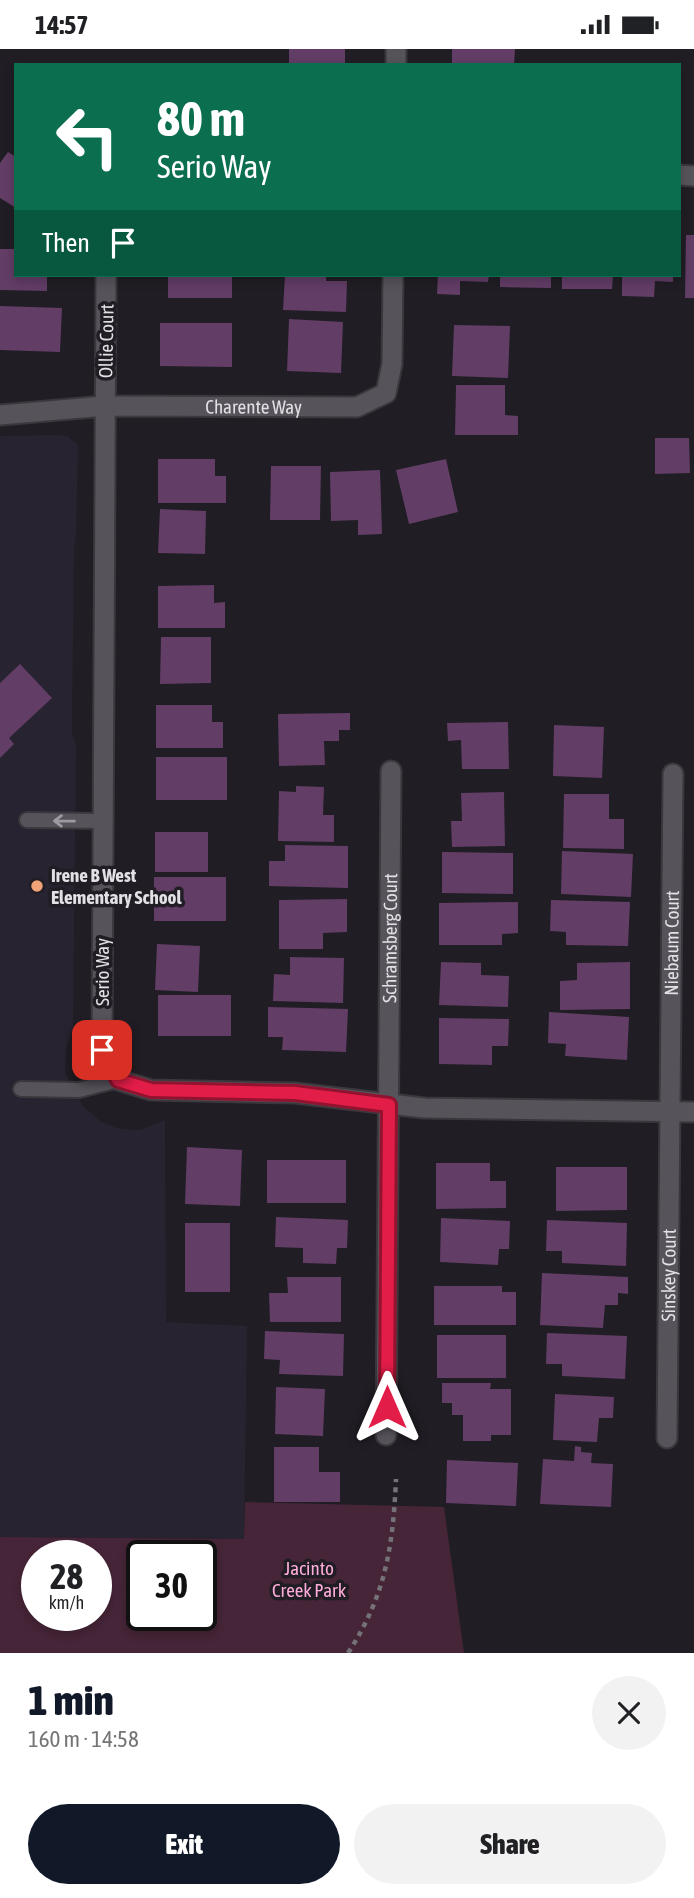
<!DOCTYPE html>
<meta charset="utf-8">
<style>
:root{--surface:#fff;--page:#f2f2f2;--text:#202124;--muted:#757577;--accent:#111827}
body{margin:0;font-family:"Asap Condensed",sans-serif;background:var(--page);color:var(--text);height:100vh;display:flex;flex-direction:column;font-size:26px;white-space:nowrap}
*{box-sizing:border-box;margin:0}
p{font-size:23px;color:var(--muted)}
.icon{flex:none;width:38px;height:38px;fill:none;stroke:currentColor;stroke-width:2;stroke-linecap:round;stroke-linejoin:round}
.map{position:relative;height:1604px;overflow:hidden}
.drawer{display:flex;flex-direction:column;background:var(--surface);flex:1}
.drawer>*{flex:none}
.banner{position:absolute;left:14px;top:14px;width:667px;height:214px;border-radius:0px;box-shadow:0 4px 10px #0003;background:#0b6e4f;color:#fff;overflow:hidden}
.speed{position:absolute;left:21px;top:1491px;display:flex;gap:14px;font-size:35px;font-weight:700;text-align:center}
.speed>*{display:grid;place-content:center;width:91px;height:91px;border-radius:50%;background:var(--surface);box-shadow:0 4px 10px #0003;line-height:1}
.speed small{font-size:18px;font-weight:400}
.speed .limit{border:4px solid #111;border-radius:10px;background:#fff;color:#111}
.pin{position:absolute;display:grid;place-items:center;width:60px;height:60px;color:#fff;margin:-30px;border-radius:14px;box-shadow:0 4px 10px #0006}
.me{position:absolute;width:77px;margin:-38px;rotate:0deg;stroke-linejoin:round;filter:drop-shadow(0 0 5px #0008)}
.turn{display:flex;align-items:center;gap:24px;height:147px;padding:0 28px;font-size:32px}
.turn .icon{width:91px;height:91px;stroke-width:2.5}
.turn b{display:block;font-size:49px;line-height:60px}
.then{display:flex;align-items:center;height:66px;padding:0 28px;background:#0003;gap:14px;font-size:26px}
.round{display:grid;place-items:center;flex:none;width:74px;height:74px;border-radius:37px;background:var(--page)}
.head{display:flex;align-items:center;justify-content:space-between;height:119px;padding:0 28px}
h1{font-size:42px;font-weight:800;line-height:52px;color:var(--accent)}
.cta{display:flex;gap:14px;margin-top:auto;padding:14px 28px}
.cta a{flex:1;height:80px;border-radius:42px;background:var(--accent);color:#fff;font-size:28px;font-weight:800;line-height:80px;text-align:center}
.cta a+a{background:var(--page);color:var(--text)}
.status{display:flex;justify-content:space-between;align-items:center;height:49px;padding:0 35px;background:var(--surface);direction:ltr}
.status svg{height:19px;fill:currentColor}
.map>svg:first-child{display:block}
.built{fill:#282330}
.green{fill:#462538;fill-rule:evenodd}
.building{fill:#623d66}
.lines{fill:none;stroke-linecap:round;stroke-linejoin:round}
.service-casing{stroke:#3a373d;stroke-width:18}
.minor-casing{stroke:#3a373d;stroke-width:23}
.path{stroke:#747278;stroke-width:4.5;stroke-dasharray:5 5;stroke-linecap:butt}
.service{stroke:#56535b;stroke-width:14}
.minor{stroke:#56535b;stroke-width:19}
.oneway{stroke:#9c9aa0}
.route-casing{stroke:#92132f;stroke-width:18}
.route{stroke:#e11d48;stroke-width:12}
.poi-dot{fill:#efa377;stroke:#201d24;stroke-width:2.5}
.labels{text-anchor:middle;dominant-baseline:central;stroke-width:7;stroke-linejoin:round;paint-order:stroke}
.street-label{font-size:19px;fill:#e2e0e5;stroke:#201d24}
.poi-label{font-size:19px;font-weight:bold;fill:#e2e0e5;stroke:#201d24;text-anchor:start}
.park-label{font-size:19px;fill:#feacd9;stroke:#201d24}
</style>
<div class="status"><b>14:57</b><svg viewBox="0 0 49 12"><path d="M0 12V9h3v3zM5 12V6h3v6zM10 12V3h3v9zM15 12V0h3v12zM26 1h20v11H26zM47 4h2v5h-2z"/></svg></div>
<div class="map">
<svg width="694" height="1604" viewBox="0 0 694 1604">
<rect width="100%" height="100%" fill="#201d24"/>
<path class="built" d="M54 386 67 387 78 396 76 486 74 500 72 684 76 696 73 978 66 1000 65 1024 83 1057 101 1073 120 1080 140 1081 165 1071 166 1273 247 1277 244 1490 0 1488V387Z"/>
<path class="green" d="M245 1453 444 1458 464 1604H0V1488L244 1490ZM37 1507H96V1566H37ZM142 1507H201V1566H142Z"/>
<path class="building" d="M289 0H345V16H289Z
M452 0H515L514 16H452Z
M8 103 16 108V159L0 149V114Z
M686 186H694V249H685Z
M0 200H16V226H47V242L0 241Z
M168 226H232V249H168Z
M285 226H326V232H347L346 263 283 261Z
M438 226H489L488 233 460 232V246L437 245Z
M500 226H551V239L500 238Z
M562 226H613L612 240H562Z
M622 226H673V233L655 232 654 248 622 247Z
M0 257 62 259 60 303 0 301Z
M289 270 343 273 341 324 287 322Z
M160 274H232V318L160 317Z
M454 276 510 277 508 329 452 327Z
M456 336H505V366L518 367V386H455Z
M655 389H689L690 424 655 425Z
M158 410H215V427H226V454H158Z
M446 410 458 463 409 475 396 421Z
M271 417H321L320 471H270Z
M380 421 382 485 358 486V471L331 472 330 423Z
M160 460 206 462 205 505 158 504Z
M214 536V554L225 553V579H158V537Z
M161 588H211V634L160 635Z
M20 615 52 649 9 689 14 695 0 709V634Z
M156 656H212V673H223V699H156Z
M350 664V681H339V692H324L325 716 279 717 278 665Z
M508 673 509 720H462L461 691 448 692 447 674Z
M554 676 604 678 602 729 553 727Z
M156 708H227V751H156Z
M296 737 324 738 323 766H334V793L278 792 279 742 296 743Z
M504 743 505 797 452 798 451 772H462L461 744Z
M564 745H609V770H624V800L563 799Z
M155 783H208V823H155Z
M285 796 348 797V839L269 837V812H285Z
M562 802 633 805 631 848 561 845Z
M442 803 513 804V845L442 844Z
M154 828H226V872H154Z
M347 850V883L323 884V900H279V851Z
M551 851 630 853 628 897 566 896V883L550 882Z
M518 853V884L502 885V896H439V854Z
M157 895 200 897 198 943 155 941Z
M290 908 344 909 343 954 273 952 274 925 290 926Z
M441 913 481 914V926L509 927 508 958 439 956Z
M630 913V960L560 961V932L577 931V914Z
M158 946H231V987H158Z
M268 958 348 960 346 1003 282 1001 283 988H268Z
M549 963 629 968 627 1011 565 1007 566 995 548 994Z
M439 969 509 970 508 997H492V1016L439 1015Z
M187 1098 242 1101 240 1157 185 1155Z
M267 1111H346V1154H267Z
M436 1114H490V1132H506V1159L436 1160Z
M556 1118H627V1161L556 1162Z
M276 1168 348 1171 347 1199H337L336 1215 303 1214V1199L275 1198Z
M441 1169 510 1172 509 1200H499L498 1216 440 1213Z
M547 1171 627 1174 626 1217 562 1214V1202H546Z
M185 1174H230V1243H185Z
M542 1224 628 1228V1245L618 1244V1256H605L603 1279 540 1276Z
M287 1228H341V1273H270L269 1244H288Z
M434 1237H502V1243H516V1276H434Z
M265 1282 344 1285 343 1327 279 1325 280 1311 264 1310Z
M547 1284 627 1287 625 1330 562 1327V1315H546Z
M437 1286H506V1329H437Z
M442 1334H491L490 1340H511V1386H491V1392H463V1366H452V1354H442Z
M276 1338 325 1340 323 1387 275 1385Z
M555 1345 614 1348 613 1369H599L597 1393 553 1391Z
M575 1397 581 1398V1403L592 1404 591 1414 613 1415 611 1458 540 1455 543 1410 574 1412Z
M274 1398H319V1423H340V1453H274Z
M447 1411 518 1414 516 1457 446 1454Z"/>
<g class="lines">
<g class="service-casing">
<path id="service" d="M27 771 102 772
M21 1040 79 1041 118 1031"/>
</g>
<g class="minor-casing">
<g id="minor">
<path d="M396 16V0"/>
<path d="M679 126 694 127"/>
<path d="M106 226 102 1001 118 1031 151 1041 295 1044 424 1059 694 1063"/>
<path id="s1" d="M0 366 105 357 357 358 386 344 392 315 393 226"/>
<path id="s2" d="M386 1386 391 722"/>
<path id="s3" d="M667 1389 673 725"/>
</g>
</g>
<path class="path" d="M348 1604C386 1546 393 1497 396 1430"/>
<use href="#service" class="service"/>
<use href="#minor" class="minor"/>
</g>
<defs><path id="oneway-shaft" d="M-6 0H5M1.5-3L5.5 0L1.5 3" fill="none" stroke-width="1.6" stroke-linecap="round" stroke-linejoin="round" transform="scale(1.75)"/></defs>
<use class="oneway" href="#oneway-shaft" transform="translate(64 772) rotate(-179)"/>
<g class="lines">
<g class="route-casing">
<path id="route" d="M102 1001 118 1031 151 1041 295 1044 389 1056 387 1358"/>
</g>
<use href="#route" class="route"/>
</g>
<circle class="poi-dot" cx="37" cy="837" r="7"/>
<g class="labels">
<g class="street-label">
<text transform="translate(106 292) rotate(-89)">Ollie Court</text>
<text stroke="none"><textPath href="#s1" startOffset="254">Charente Way</textPath></text>
<text stroke="none"><textPath href="#s2" startOffset="497">Schramsberg Court</textPath></text>
<text stroke="none"><textPath href="#s3" startOffset="495">Niebaum Court</textPath></text>
<text transform="translate(102 923) rotate(-90)">Serio Way</text>
<text stroke="none"><textPath href="#s3" startOffset="163">Sinskey Court</textPath></text>
</g>
<g class="poi-label">
<text x="51" y="826">Irene B West<tspan x="51" dy="22">Elementary School</tspan></text>
</g>
<g class="park-label">
<text x="309" y="1519">Jacinto<tspan x="309" dy="22">Creek Park</tspan></text>
</g>
</g>
</svg>
<div class="speed"><div>28<small>km/h</small></div><div class="limit">30</div></div>
<div class="pin" style="left:102px;top:1001px;background:#d93025"><svg class="icon" aria-label="arrive" viewBox="0 0 24 24"><path d="M6 21V4h12l-3 4 3 4H6"/></svg></div>
<svg class="me" style="left:387px;top:1358px" viewBox="-20 -20 40 40"><path d="M0-17L14 15 0 8-14 15z" fill="#e11d48" stroke="#fff" stroke-width="4"/></svg>
<div class="banner">
<div class="turn"><svg class="icon" aria-label="left" viewBox="0 0 24 24"><path d="M17 20v-9H6M10 6l-5 5 5 5"/></svg><div><b>80 m</b>Serio Way</div></div>
<div class="then">Then<svg class="icon" aria-label="arrive" viewBox="0 0 24 24"><path d="M6 21V4h12l-3 4 3 4H6"/></svg></div>
</div>
</div>
<section class="drawer">
<div class="head"><div><h1>1 min</h1><p>160 m · 14:58</p></div><a class="round"><svg class="icon" aria-label="close" viewBox="0 0 24 24"><path d="M6 6l12 12M18 6L6 18"/></svg></a></div>
<div class="cta"><a>Exit</a><a>Share</a></div>
</section>
